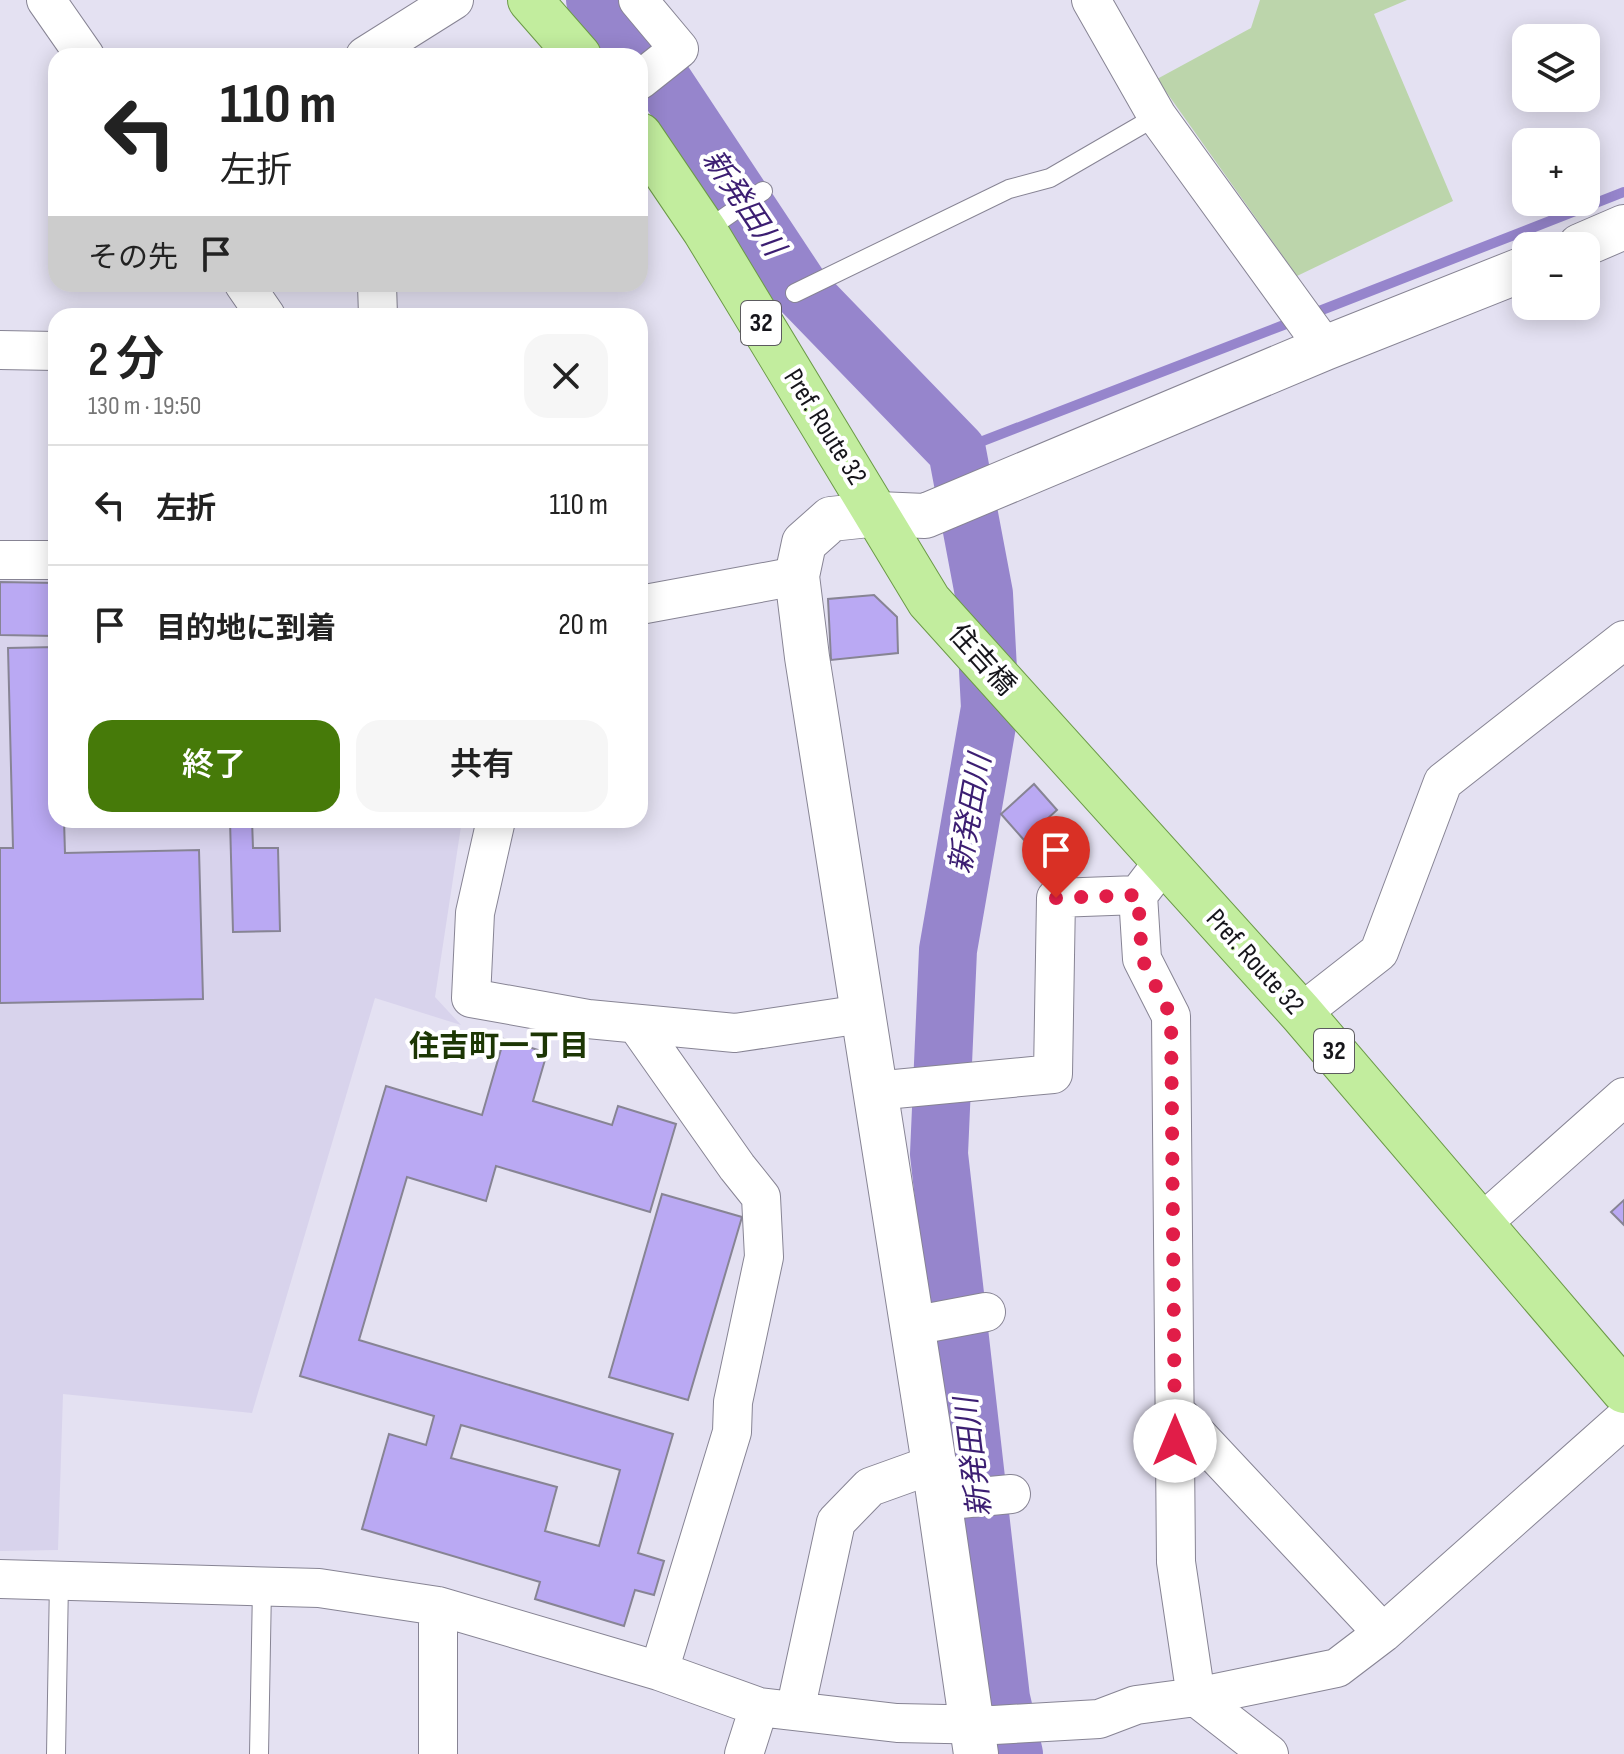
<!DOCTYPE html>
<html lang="ja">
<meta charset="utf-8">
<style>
:root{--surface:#fff;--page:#f6f6f6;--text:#222;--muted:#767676;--line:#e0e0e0;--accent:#467a09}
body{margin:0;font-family:"Sofia Sans Condensed","Noto Sans JP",sans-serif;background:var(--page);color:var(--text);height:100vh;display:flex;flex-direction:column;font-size:30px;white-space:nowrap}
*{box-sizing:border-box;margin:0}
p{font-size:26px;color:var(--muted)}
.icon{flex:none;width:44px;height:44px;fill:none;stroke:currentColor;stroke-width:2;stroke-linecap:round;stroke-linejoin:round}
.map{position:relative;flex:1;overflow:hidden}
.sheet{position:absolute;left:48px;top:308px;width:600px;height:520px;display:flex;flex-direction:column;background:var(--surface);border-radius:24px;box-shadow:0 4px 20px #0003}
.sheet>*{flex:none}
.top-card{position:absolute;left:48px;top:48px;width:600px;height:244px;border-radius:24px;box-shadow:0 4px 20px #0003;background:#fff;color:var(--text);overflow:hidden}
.controls{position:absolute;left:1512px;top:24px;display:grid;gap:16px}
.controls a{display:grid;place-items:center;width:88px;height:88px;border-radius:16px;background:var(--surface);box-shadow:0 4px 20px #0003;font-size:40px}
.pin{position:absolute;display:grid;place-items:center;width:68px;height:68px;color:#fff;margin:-82px -34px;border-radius:50% 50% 50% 0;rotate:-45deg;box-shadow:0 0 8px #0007}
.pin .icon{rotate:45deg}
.me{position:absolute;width:88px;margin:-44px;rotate:0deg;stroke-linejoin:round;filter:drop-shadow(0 0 6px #0008)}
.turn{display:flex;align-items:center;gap:28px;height:168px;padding:0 40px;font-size:36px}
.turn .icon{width:104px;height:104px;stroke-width:2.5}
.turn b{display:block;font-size:56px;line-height:68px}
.then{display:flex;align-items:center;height:76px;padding:0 40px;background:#0003;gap:16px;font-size:30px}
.round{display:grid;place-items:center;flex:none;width:84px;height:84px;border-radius:24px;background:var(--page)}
.summary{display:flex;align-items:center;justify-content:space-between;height:136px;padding:0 40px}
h1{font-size:48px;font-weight:600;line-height:60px}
.action{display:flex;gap:16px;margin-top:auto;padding:16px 40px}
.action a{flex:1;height:92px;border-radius:24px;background:var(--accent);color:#fff;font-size:32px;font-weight:600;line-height:92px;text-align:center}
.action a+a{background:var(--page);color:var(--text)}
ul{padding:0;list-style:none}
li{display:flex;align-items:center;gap:24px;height:120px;padding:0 40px;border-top:2px solid var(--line)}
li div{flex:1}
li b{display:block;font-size:30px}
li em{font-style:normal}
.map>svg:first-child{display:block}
.built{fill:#d8d3ec}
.green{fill:#bcd5ab}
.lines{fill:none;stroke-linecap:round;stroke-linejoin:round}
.stream{stroke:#9685cc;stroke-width:10}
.river{stroke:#9685cc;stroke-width:58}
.building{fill:#baa9f3;stroke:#878494;stroke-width:2;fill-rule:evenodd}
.lane-casing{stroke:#878494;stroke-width:20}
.street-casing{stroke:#878494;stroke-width:40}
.secondary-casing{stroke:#878494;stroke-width:46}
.primary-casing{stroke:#6b9a47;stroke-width:46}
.lane{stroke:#fff;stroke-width:18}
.street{stroke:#fff;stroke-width:38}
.secondary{stroke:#fff;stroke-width:44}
.primary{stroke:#c2ed9e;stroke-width:44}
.route{stroke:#e11d48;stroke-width:14;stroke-dasharray:0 25.2}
.labels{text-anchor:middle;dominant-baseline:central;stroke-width:8;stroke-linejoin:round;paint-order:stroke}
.shield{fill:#fff;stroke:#5c5b5f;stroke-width:2}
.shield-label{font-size:26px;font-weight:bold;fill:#16151b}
.street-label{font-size:28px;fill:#16151b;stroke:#fff}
.water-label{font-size:30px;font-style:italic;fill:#3c1e72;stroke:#fff}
.neighbourhood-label{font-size:30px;font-weight:bold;fill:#1c3604;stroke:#fff}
</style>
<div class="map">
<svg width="1624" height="1754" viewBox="0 0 1624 1754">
<rect width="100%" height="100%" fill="#e4e1f2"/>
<path class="built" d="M0 577H56V820H462L435 997 461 1025 375 998 252 1413 63 1394 58 1550 0 1551Z"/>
<path class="green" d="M1260 0H1407L1374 14 1453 201 1297 276 1157 79 1251 28Z"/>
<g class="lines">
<path class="stream" d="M1309 315 1624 192
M957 451 1294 321"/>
<path class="river" d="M595 0 661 78 802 291 957 451 984 594 990 708 948 950 939 1154 1001 1698 1014 1754"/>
</g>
<path class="building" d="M0 582 56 583V636L0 635Z
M874 595 897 617 898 653 831 660 828 599Z
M56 647V820H64L65 853 199 850 203 999 0 1003V848H13L8 648Z
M1034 784 1057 810 1024 840 1001 814Z
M230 820H252L253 848H278L280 931 233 932Z
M504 1039 547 1053 533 1101 612 1125 618 1106 676 1124 650 1212 496 1166 486 1201 407 1177 359 1340 673 1434 638 1553 664 1561 654 1595 635 1590 624 1626 535 1599 540 1582 362 1529 389 1434 426 1445 434 1416 300 1376 386 1086 482 1115ZM461 1425 620 1470 599 1546 545 1531 557 1487 451 1458Z
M662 1194 742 1217 688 1400 609 1377Z
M1624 1200V1225L1611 1212Z"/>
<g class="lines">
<g class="lane-casing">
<path id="lane" d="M705 231 763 191
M795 293 1009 189 1050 178 1157 116
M56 1754 59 1581
M259 1754 262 1587"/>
</g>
<g class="street-casing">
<path id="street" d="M46 0 85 56
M638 0 679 49 640 80
M1091 0 1157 116 1325 348
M365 56 454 0
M244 284 266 316
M377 284 378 316
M0 350 56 351
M0 560H56
M640 605 797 576
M496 820 475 913 471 998 588 1019 735 1033 862 1014
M1164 861 1138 895 1142 959 1171 1016 1176 1562 1196 1697 1269 1754
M1301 1013 1379 952 1443 782 1624 640
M637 1025 737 1167 761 1197 764 1257 733 1402 732 1432 659 1671
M874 1091 1053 1074 1056 898 1138 895
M1481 1224 1624 1097
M912 1326 986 1312
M1175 1411 1383 1633
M939 1501 1011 1494
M0 1579 319 1588 438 1606 659 1671 759 1707 897 1723 994 1725 1099 1719 1136 1705 1196 1697 1337 1668 1383 1633 1624 1419
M795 1711 836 1522 870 1487 934 1464
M438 1754V1606
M744 1754 759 1707"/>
</g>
<g class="secondary-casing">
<path id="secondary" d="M1580 246 1624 227
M976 1754 934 1464 807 657 797 576 804 543 831 519 878 514 925 516 1325 348 1526 268"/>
</g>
<g class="primary-casing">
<path id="primary" d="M530 0 579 56
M640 135 705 231 929 601 1301 1013 1624 1391"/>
</g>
<use href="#lane" class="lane"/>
<use href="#street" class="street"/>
<use href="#secondary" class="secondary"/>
<use href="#primary" class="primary"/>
</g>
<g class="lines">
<path class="route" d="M1056 898 1138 895 1142 959 1171 1016 1175 1441"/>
</g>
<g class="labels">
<g class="shield">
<rect x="741" y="301" width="40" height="44" rx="6"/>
<rect x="1314" y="1029" width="40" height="44" rx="6"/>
</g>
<g class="shield-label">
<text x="761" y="323">32</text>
<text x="1334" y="1051">32</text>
</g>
<g class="street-label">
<text transform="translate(825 427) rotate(58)">Pref. Route 32</text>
<text transform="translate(982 660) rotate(48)">住吉橋</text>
<text transform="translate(1255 962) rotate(48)">Pref. Route 32</text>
</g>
<g class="water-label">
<text transform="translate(743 203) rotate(56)">新発田川</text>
<text transform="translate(971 814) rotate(-80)">新発田川</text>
<text transform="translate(974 1457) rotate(-97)">新発田川</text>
</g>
<g class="neighbourhood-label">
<text x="499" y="1047">住吉町一丁目</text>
</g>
</g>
</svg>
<div class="controls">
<a><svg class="icon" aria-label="layers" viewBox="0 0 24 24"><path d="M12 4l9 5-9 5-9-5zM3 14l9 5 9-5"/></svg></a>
<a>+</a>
<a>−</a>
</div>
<div class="pin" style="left:1056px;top:898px;background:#d93025"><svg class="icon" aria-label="arrive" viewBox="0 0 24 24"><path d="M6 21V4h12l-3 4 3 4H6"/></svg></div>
<svg class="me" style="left:1175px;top:1441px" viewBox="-20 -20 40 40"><circle r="19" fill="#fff"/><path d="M0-13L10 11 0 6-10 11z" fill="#e11d48"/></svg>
<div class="top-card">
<div class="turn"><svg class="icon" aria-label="left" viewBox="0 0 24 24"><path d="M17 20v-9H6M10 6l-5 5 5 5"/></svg><div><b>110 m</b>左折</div></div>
<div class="then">その先<svg class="icon" aria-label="arrive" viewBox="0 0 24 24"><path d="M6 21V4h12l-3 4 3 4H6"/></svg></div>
</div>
<section class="sheet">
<div class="summary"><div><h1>2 分</h1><p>130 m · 19:50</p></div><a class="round"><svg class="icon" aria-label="close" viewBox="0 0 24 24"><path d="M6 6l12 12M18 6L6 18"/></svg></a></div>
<ul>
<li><svg class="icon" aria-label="left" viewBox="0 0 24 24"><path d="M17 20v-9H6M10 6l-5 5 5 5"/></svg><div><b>左折</b></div><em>110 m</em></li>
<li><svg class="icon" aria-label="arrive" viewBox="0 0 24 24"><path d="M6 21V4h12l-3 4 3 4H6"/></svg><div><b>目的地に到着</b></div><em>20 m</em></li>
</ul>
<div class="action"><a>終了</a><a>共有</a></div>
</section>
</div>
